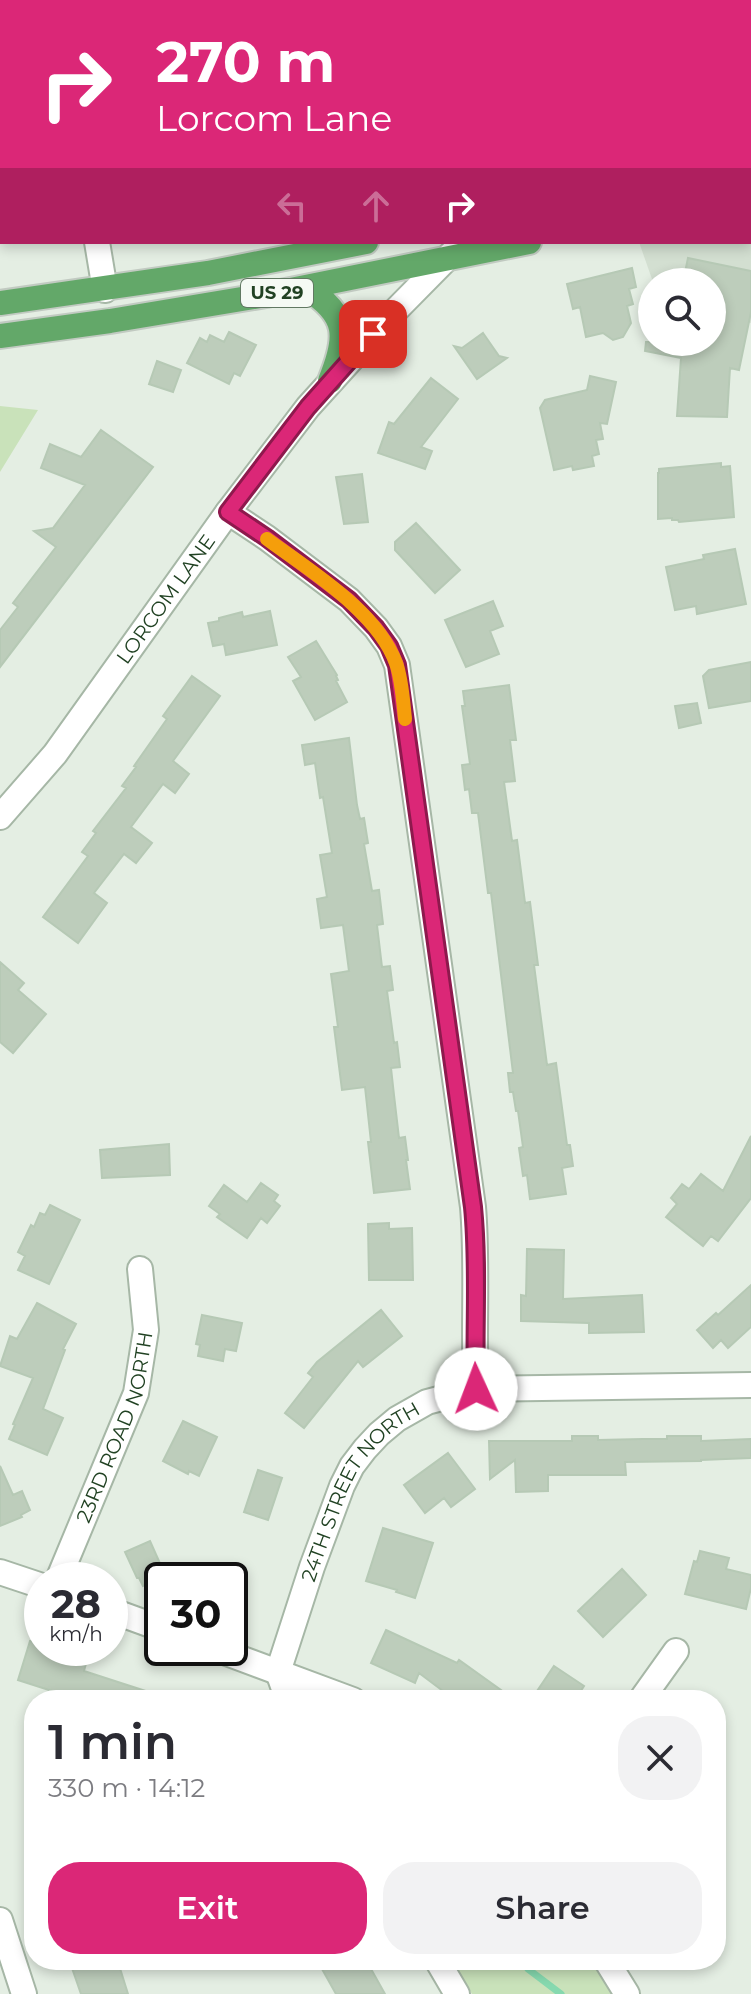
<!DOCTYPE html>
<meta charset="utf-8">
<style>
:root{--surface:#fff;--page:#f2f2f3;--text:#2b2b33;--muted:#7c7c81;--accent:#db2777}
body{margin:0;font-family:Montserrat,sans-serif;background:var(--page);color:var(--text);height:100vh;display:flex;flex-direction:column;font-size:30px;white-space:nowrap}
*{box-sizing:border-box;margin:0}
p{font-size:26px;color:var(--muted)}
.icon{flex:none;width:44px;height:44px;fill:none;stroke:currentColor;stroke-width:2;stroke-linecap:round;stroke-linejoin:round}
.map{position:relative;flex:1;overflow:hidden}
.drawer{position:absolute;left:24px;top:1690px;width:702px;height:280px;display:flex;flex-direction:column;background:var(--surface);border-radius:32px;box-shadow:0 4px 12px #0003}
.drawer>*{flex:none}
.hud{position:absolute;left:0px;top:0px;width:752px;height:244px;box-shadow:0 4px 12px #0003;background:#db2777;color:#fff;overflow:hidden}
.buttons{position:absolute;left:638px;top:268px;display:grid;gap:16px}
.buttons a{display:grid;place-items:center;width:88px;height:88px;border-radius:50%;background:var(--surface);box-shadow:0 4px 12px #0003;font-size:40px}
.speed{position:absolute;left:24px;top:1562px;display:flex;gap:16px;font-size:40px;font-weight:700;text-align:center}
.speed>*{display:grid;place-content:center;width:104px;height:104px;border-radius:50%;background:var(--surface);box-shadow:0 4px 12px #0003;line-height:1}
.speed small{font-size:20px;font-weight:400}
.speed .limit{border:4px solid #111;border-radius:12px;background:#fff;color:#111}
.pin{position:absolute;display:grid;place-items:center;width:68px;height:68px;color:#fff;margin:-34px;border-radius:16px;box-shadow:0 4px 12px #0006}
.me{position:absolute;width:88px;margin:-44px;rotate:358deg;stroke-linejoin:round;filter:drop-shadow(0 0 6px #0008)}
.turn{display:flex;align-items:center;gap:28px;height:168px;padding:0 24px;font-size:36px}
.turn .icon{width:104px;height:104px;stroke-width:2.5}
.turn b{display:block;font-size:56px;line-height:68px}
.lanes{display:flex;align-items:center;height:76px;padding:0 24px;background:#0003;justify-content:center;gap:40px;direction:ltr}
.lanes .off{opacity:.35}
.round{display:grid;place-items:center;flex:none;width:84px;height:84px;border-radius:32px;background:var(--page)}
.overview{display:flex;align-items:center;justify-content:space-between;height:136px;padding:0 24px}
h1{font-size:48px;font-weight:600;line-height:60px}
.cta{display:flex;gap:16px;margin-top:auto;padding:16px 24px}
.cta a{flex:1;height:92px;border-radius:32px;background:var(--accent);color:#fff;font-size:32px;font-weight:600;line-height:92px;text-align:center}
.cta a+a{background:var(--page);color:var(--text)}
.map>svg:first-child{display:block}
.built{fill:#d3dfd1}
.green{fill:#c9e2ba}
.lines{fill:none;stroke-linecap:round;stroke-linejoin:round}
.stream{stroke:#86d9af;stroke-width:7}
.building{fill:#bdcdbb;stroke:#b6c9b5;stroke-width:2}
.minor-casing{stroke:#a6b7a6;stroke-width:28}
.major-casing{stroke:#c1cac1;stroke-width:28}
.minor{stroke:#fff;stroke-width:24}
.major{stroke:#63a869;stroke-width:24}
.route-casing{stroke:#8e194d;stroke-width:20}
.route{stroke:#db2777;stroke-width:14}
.slow{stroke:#f59e0b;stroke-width:14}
.labels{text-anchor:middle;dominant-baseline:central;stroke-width:8;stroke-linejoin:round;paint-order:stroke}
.shield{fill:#f5faf4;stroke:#617962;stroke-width:2}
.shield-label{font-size:18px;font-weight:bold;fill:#214223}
.street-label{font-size:20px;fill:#214223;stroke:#f5faf4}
</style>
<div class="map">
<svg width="751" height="1994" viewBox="0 0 751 1994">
<rect width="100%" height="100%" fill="#e4eee3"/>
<path class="built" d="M751 199V323L712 315V282H653L639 242H750Z"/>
<path class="green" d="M0 406 38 410 0 472Z
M451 1960H593L613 1994H472Z"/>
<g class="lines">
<path class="stream" d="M523 1960 528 1969 561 1994"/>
</g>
<path class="building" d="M688 258 751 271V312L739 370 730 368 727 417 677 416 681 358 645 351 646 342H712V282H683Z
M632 268 636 287 629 289 633 304 627 306 631 323 623 337 613 340 603 333 586 337 580 307 573 309 567 284Z
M229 332 256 345 240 376 234 373 229 384 187 363 200 338 207 342 210 335 224 342Z
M483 333 499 356 507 358 477 379 454 346 462 348Z
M157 361 181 370 173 392 149 384Z
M590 376 616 382 607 424 600 423 603 439 596 440 599 454 592 456 594 466 573 470 572 466 554 470 540 408 545 400 587 390Z
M431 378 458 399 421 447 432 451 425 469 378 453 389 422 394 424Z
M101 430 153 467 0 667V630L18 607 13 603 56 547 34 531 53 528 85 485 41 468 50 444 81 457Z
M721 463V467L730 466 734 517 679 522 678 520H672V518L658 519V473H659V469Z
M362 474 368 522 344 524 336 477Z
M416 523 460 570 435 593 395 550V542Z
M735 549 746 604 697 614 696 606 675 610 666 567 704 559 703 555Z
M493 601 503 626 490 631 499 654 466 667 445 620Z
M270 611 277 645 226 655 224 644 213 646 208 623 219 621V618L242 612 243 617Z
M316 641 337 675 336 676 338 680 336 681 347 702 315 720 293 681 301 677 288 657Z
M751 662V701L709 708 703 676 709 670Z
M192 676 220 696 173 761 189 774 175 793 163 784 131 827 152 843 136 863 124 854 94 893 107 903 78 943 43 917 88 856 82 852 96 833 93 831 126 788 122 786 136 767 134 766 167 719 163 716Z
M509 685 516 740H510L515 781 504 782 512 841 517 840 525 903 530 902 538 965H534L547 1065 556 1063 567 1145H570L573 1166 562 1168 566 1194 530 1199 527 1175 523 1176 519 1148 523 1147 518 1111H516L513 1092H510L508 1073H513L491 893H488L478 813H472L469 789 465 790 462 765 470 764 462 706H465L463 691Z
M697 703 701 723 679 728 675 706Z
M349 738 357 805 360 819 364 818 368 843 364 844 372 891 379 890 383 924 377 925 382 967 390 966 393 990 387 991 394 1043 397 1042 400 1067 391 1068 394 1095 399 1138 405 1137 408 1160H406L410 1189 374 1193 368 1142H371L365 1087 342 1090 334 1027H338L331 974 349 971 343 925 321 928 317 899 327 897 320 855 332 853 323 797 320 798 315 763 305 765 302 745Z
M0 962 24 983 18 990 46 1014 13 1053 0 1042Z
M751 1136V1198L718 1241 711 1236 703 1246 666 1217 677 1204 671 1198 682 1184 689 1189 701 1174 723 1191Z
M169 1144 170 1175 102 1178 100 1150Z
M261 1183 278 1195 274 1201 280 1206 267 1223 261 1218 247 1238 217 1217 220 1214 209 1206 224 1185 247 1202Z
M50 1205 80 1220 49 1284 18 1270 25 1256 18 1252 31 1225 34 1227 40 1213 45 1215Z
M389 1223V1229L412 1228 413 1280H369L368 1224Z
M527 1249 564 1250 563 1299 642 1295 644 1332 589 1333V1323L521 1321V1295L526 1296Z
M751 1285V1327L728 1348 721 1340 713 1348 697 1330 716 1313 718 1315Z
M37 1303 76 1324 63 1349 65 1350 43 1409 63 1418 47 1455 9 1439 15 1425 13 1424 33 1378 0 1366 10 1336 17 1339Z
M381 1310 402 1336 363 1367 358 1361 304 1428 285 1413 313 1377 308 1373 317 1362Z
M202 1315 242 1323 236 1351 225 1349 223 1361 198 1356 200 1345 196 1344Z
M183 1421 217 1437 199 1476 189 1471 188 1474 163 1461Z
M572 1436H598V1440L643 1439H667V1436H701V1441L751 1439V1458L701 1460V1461L625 1462 626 1475H548V1491L516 1492 515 1460 490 1479 489 1441H572Z
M448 1453 475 1489 451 1507 444 1498 425 1513 404 1485Z
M0 1466 13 1495 22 1491 30 1510 21 1515 22 1517 0 1526Z
M258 1470 282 1478 268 1520 244 1512Z
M383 1528 433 1543 415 1598 396 1592 397 1590 366 1581Z
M150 1541 162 1568 159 1569 163 1578 143 1586 139 1578H137L125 1552Z
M700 1551 729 1558 726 1569 751 1575V1588L746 1609 685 1594 694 1561 697 1562Z
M622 1569 646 1595 603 1637 578 1611Z
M386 1630 457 1663 459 1660 515 1700H455L419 1673 415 1683 371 1663Z
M30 1641 42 1645V1648H50L87 1660 84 1671 161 1696 160 1700H80L18 1680Z
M554 1666 584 1686 575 1700H531Z
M77 1960H100L102 1967 118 1962 128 1994H81L71 1965 78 1964Z
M317 1960H366L385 1994H336Z"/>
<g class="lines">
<g class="minor-casing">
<g id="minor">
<path d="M103 0 104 2"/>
<path d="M222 0 228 2"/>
<path d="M531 0 540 2"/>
<path d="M622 2 623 0"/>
<path d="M731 2 733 0"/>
<path d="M97 242 105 290"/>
<path d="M228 512 267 538 349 600 376 628 389 646 397 665 473 1207C478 1267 473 1328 476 1389"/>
<path id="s1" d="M0 817 55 754 228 512 308 407 395 311 463 242"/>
<path d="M0 1572 42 1586"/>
<path id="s2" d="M58 1580 136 1393 146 1330 140 1269"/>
<path d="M110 1610 162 1629"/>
<path d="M213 1648 353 1700"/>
<path id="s3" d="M288 1700 278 1672 312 1567 342 1486 352 1466 365 1449 379 1434 397 1419 427 1402 476 1389 751 1385"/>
<path d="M641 1700 676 1651"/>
<path d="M0 1920 24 1994"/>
<path d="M437 1960 457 1994"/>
<path d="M606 1960 627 1994"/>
</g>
</g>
<g class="major-casing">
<path id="major" d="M750 141H751
M750 180H751
M306 288C349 315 348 337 330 381
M0 303 208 273 366 242
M0 336 110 321 266 295 529 242"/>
</g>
<use href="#minor" class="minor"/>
<use href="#major" class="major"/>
</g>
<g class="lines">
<g class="route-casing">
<path id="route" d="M373 334 308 407 228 512 267 538 349 600 376 628 389 646 397 665 473 1207C479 1268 474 1328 476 1389"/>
</g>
<use href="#route" class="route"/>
<path class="slow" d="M267 539C310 571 377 611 396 663 402 680 403 701 405 719"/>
</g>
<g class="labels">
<rect class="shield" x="241" y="279" width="72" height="28" rx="6"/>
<g class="shield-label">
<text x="277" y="293">US 29</text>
</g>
<g class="street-label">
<text stroke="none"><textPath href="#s1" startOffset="274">LORCOM LANE</textPath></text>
<text stroke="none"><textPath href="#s2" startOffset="164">23RD ROAD NORTH</textPath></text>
<text stroke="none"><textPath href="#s3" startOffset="232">24TH STREET NORTH</textPath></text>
</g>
</g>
</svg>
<div class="buttons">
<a><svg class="icon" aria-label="search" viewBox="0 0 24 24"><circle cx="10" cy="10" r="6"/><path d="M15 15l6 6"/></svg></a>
</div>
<div class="speed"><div>28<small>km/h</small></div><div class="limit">30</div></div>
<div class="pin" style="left:373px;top:334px;background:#d93025"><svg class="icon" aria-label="arrive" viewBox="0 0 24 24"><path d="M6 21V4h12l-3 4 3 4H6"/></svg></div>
<svg class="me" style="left:476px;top:1389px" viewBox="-20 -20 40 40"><circle r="19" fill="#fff"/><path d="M0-13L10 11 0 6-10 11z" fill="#db2777"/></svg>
<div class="hud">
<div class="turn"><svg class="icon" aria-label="right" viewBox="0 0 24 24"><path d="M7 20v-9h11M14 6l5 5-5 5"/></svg><div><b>270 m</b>Lorcom Lane</div></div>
<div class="lanes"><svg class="icon off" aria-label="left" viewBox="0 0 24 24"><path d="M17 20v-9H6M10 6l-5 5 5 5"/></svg><svg class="icon off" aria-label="ahead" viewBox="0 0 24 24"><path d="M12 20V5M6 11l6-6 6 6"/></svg><svg class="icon" aria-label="right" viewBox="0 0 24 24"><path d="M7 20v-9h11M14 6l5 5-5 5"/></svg></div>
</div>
<section class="drawer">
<div class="overview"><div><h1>1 min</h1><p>330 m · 14:12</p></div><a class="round"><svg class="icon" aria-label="close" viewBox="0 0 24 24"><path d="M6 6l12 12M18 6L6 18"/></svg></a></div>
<div class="cta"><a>Exit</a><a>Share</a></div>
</section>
</div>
